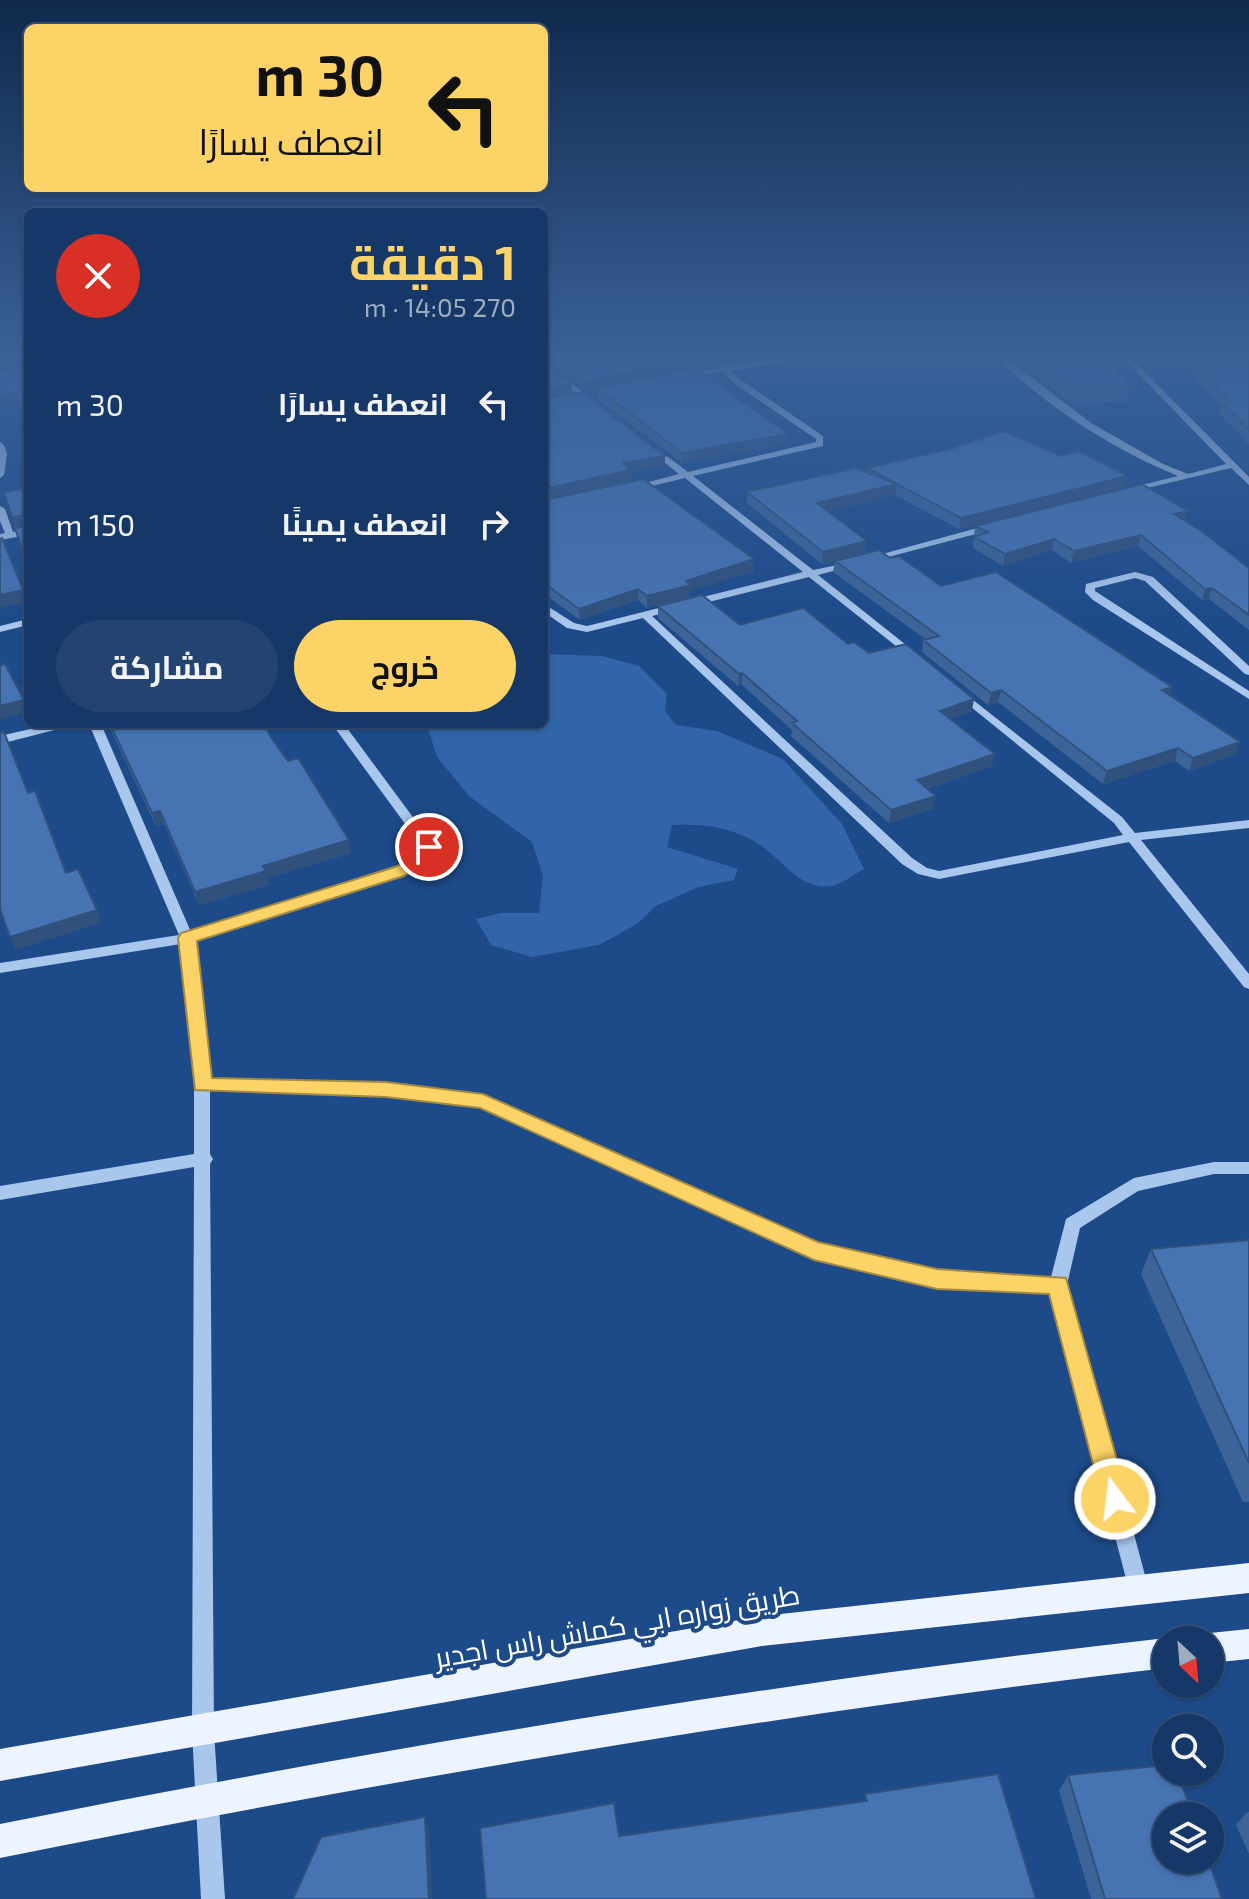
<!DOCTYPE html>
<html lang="ar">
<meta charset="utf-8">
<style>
:root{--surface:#163868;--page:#234371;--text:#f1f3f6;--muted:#9eacc0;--line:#35527c;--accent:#fbd367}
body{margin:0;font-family:"Exo 2",Cairo,sans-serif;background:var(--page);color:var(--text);direction:rtl;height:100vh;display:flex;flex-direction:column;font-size:30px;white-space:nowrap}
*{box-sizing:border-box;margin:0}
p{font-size:26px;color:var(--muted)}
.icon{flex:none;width:44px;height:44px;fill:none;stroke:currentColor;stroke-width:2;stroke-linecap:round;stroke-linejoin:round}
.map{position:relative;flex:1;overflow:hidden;direction:ltr}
.sheet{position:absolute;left:24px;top:208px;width:524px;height:520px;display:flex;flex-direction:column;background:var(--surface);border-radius:12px;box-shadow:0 2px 6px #0004,0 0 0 2px var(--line);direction:rtl}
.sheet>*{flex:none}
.top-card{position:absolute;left:24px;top:24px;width:524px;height:168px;border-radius:12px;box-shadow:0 2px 6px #0004,0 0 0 2px var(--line);direction:rtl;background:#fbd367;color:#111;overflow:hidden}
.needle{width:52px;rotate:154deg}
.buttons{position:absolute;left:1152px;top:1626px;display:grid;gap:16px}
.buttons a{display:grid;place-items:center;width:72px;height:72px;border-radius:50%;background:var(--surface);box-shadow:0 2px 6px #0004,0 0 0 2px var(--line);font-size:40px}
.pin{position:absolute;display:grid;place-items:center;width:68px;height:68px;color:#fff;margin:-34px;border:4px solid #fff;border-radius:50%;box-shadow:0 2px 8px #0007}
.me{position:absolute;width:88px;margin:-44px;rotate:345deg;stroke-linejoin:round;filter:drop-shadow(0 0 6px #0008)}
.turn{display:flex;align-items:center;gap:28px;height:168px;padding:0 32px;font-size:36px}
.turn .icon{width:104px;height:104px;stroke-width:2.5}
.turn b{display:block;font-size:56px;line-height:68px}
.round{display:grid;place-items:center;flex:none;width:84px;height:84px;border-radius:42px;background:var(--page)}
.headline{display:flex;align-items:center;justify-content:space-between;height:136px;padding:0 32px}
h1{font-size:48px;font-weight:700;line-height:60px;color:var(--accent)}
.action{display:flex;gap:16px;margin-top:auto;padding:16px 32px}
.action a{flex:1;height:92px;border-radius:48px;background:var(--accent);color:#111;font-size:32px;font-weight:700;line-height:92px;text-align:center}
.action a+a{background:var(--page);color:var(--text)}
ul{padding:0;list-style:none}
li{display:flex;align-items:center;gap:24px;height:120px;padding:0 32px}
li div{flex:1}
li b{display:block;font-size:30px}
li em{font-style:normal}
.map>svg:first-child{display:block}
.green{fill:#3164a8}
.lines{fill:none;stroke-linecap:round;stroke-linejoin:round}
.minor{fill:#a9c6ec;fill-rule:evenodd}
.major{fill:#eef4ff;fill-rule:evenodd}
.wall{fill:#3c6499}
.shaded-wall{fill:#31517d}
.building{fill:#4674b2;stroke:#31517d;stroke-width:2}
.route{fill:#fbd367;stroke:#a38943;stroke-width:2}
.labels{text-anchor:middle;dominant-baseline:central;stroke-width:8;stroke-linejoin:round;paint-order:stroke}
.near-street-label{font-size:28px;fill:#fff;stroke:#1d4b8a}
</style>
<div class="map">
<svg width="1249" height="1899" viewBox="0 0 1249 1899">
<rect width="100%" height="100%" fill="#1d4b8a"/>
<path class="green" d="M544 654 602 656 639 666 667 694 665 711 676 725 717 731 783 759 842 824 864 869C855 874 842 884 831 886 799 891 780 856 757 843 728 826 704 824 672 825L667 847 738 869 734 880 698 887 656 906 637 924 599 945 532 957 491 945 476 919 501 913H539L543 876 532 842 470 797 437 757 427 725 544 724Z"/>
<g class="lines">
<path class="minor" d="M791 357H811L731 371 741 380 823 436V446L693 476 813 570 852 562V566L818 575 920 656 919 658H911L809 577 652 616 912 858 927 868 939 871 1123 835 1114 823 955 694 953 692 959 689 1122 817 1135 833 1249 820V828L1141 840 1249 974V989L1244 987 1129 842 939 879 918 874 902 864 643 618 587 632 567 628 544 612V604L574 623 587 626 803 572 685 478 635 490 630 487 679 474 649 450 648 448 652 445 688 472 816 442V439L735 384 723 372 685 377 681 375 720 368 723 365 727 366Z
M996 357H1005L1091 423 1163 464 1188 474 1226 464 1122 357H1130L1249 477V485L1231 468 1126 493V489L1178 476C1112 449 1047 407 996 357Z
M544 363 597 402V406H591L544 369Z
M0 442 4 445 7 454 4 475 0 478Z
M0 506 5 509 13 532 28 529V535L0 540V534L5 533 0 521Z
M992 524 995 525V529L869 562 864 559Z
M1135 572 1153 577 1249 666V675L1245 674 1145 581 1135 578 1095 588V591L1249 691V699L1093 600 1085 592 1086 584Z
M28 619V625L0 632V626Z
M52 724H72L70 726 0 744V736Z
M89 724H101L191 932 410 861 419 855 422 847 332 724H344L435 847 429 860 420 867 194 941 209 1079 386 1084 483 1095 817 1244 937 1272 1051 1277 1066 1219 1134 1178 1214 1162H1249V1174H1214L1138 1191 1080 1228 1067 1285 1149 1590 1146 1597 1139 1600 1132 1597 1129 1590 1051 1292 937 1286 814 1257 481 1107 386 1096 210 1091V1154L213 1159 210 1164 214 1732 225 1899H201L192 1732 194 1167 0 1200V1186L194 1154V1085L181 944 0 973V963L179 935Z"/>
<path class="major" d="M1249 1563V1593L762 1646 0 1781V1749L762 1616Z
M1249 1629V1659L1210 1663V1640H1198L1210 1633Z
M1166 1638 1172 1640H1166V1668C774 1714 387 1780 0 1858V1824C387 1747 774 1682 1166 1638Z"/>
</g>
<path class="wall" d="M0 357H28V425L16 403Z
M544 357H743L587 391 546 361H544Z
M1030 357H1103L1130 386 1127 401 1072 404 1028 369Z
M1176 357H1249V444L1220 415 1222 406Z
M544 363 571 394 665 466 631 472V480L549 499 754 559V571L690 591V597L647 608 638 600 580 620 544 594Z
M598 388 788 444 682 463 598 399Z
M867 468 1125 487 959 529 895 495 828 511 866 552 822 564 747 503V492L867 472Z
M1188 511 1185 521 1249 568V630L1209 599 1202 600 1138 546 1071 563 1052 550 1003 566 973 548 975 526Z
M890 558 941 586 1172 687 1169 695 1236 754 1189 771 1175 761 1103 784 998 702 988 705 922 652 923 640 925 639 833 572 835 561Z
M658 606 740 625 848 644 869 653 972 711 950 719 992 766 927 789 933 809 889 823 791 736 792 730 742 685 738 686 658 618Z
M108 724H264L272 739 349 840 351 853 267 878 269 885 199 905 164 824 156 826Z
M1249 1240V1502H1243L1141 1274 1151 1249Z
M1068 1775 1222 1899H1091L1059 1791Z
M1247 1812H1249V1854L1236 1825Z"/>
<path class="shaded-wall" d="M25 357 27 367 0 373V362Z
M698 357H743L587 391V381Z
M571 384V394L544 400V390Z
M14 393 16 403 0 406V395Z
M788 434V444L682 463V453Z
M665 456V466L631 472V480L544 500V489L623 463Z
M1128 476 1125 487 959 529 961 518Z
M897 484 895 495 816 514 817 503Z
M1188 511 1185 522 1174 514Z
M24 515 27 526 15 529 12 517Z
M1141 535 1138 546 1071 563 1074 551Z
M1054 539 1052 550 1003 566 1005 554Z
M867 541 866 552 822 564 823 552Z
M754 559V571L690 591V597L647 608V596L686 581Z
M1212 588 1209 599 1202 600 1205 589Z
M638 589V600L580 620 579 609Z
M23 590 26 602 0 608V595Z
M742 673V685L738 686 739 674Z
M1172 687 1168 699 1162 690Z
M1001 690 998 702 988 705 991 693Z
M974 699 972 711 938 723 940 711Z
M24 700 28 712 0 720V706Z
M1240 742 1236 754 1189 771 1193 758Z
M1178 748 1175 761 1103 784 1107 771Z
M995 754 992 766 915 793 917 780Z
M936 796 933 809 889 823 891 810Z
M160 811 164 824 156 826 152 813Z
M349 840 351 853 267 878 269 885 199 905 195 892 263 866Z
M97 910 101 923 15 950 10 937Z
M425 1817 429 1832 432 1899H429Z"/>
<path class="building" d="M0 357H28V360L25 357 0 362Z
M554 357H698L587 381Z
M1033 357H1103L1130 386 1075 389Z
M1187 357H1249V430L1223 404 1231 403Z
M28 361V420L14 393 0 395V371L26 367Z
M544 363 571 384 544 390Z
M696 368 788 434 682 453 598 388Z
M582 392 665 456 623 463 631 470 544 489V399Z
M1004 431 1061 456 1079 451 1128 476 961 518 897 484 817 503 867 541 823 552 747 492 856 468 897 484 867 468 950 449Z
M643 479 754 559 686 581 691 585 647 596 638 589 579 609 544 583V500Z
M1142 484 1188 511 1174 514 1200 530 1249 568V615L1212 588 1205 589 1141 535 1074 551 1054 539 1005 554 974 537 988 532 975 526Z
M28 488V558H25L15 528 27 526 28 518 24 515 12 517 4 492Z
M2 538 23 590 0 595V539Z
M879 550 890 558 899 556 941 586 996 572 1172 687 1162 690 1240 742 1193 758 1178 748 1107 771 1001 690 991 693 923 640 939 636 835 561Z
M702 595 740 625 803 608 848 644 854 642 869 653 906 644 974 699 940 711 995 754 917 780 936 796 891 810 792 723 797 721 742 673 739 674 658 606Z
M0 663 1 665 5 664 24 700 0 706Z
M110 724H264L272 739 288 761 298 758 349 840 263 866 266 871 195 892 160 811 152 813Z
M4 732 28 793 35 791 66 873 78 869 97 910 10 937 0 909V733Z
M1249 1240V1463L1151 1249Z
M1166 1765V1772H1177L1193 1816H1166V1860H1208L1222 1899H1105L1068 1775Z
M998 1774 1036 1899H486L480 1828 614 1803 619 1836 867 1801 865 1794Z
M425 1817 429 1899H293L321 1837Z"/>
<linearGradient id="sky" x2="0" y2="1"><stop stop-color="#10294c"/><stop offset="0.57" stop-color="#3a6198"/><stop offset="1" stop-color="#3a6198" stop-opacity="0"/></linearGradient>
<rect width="1249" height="623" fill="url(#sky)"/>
<path class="route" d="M429 841 437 847 430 861 404 876 197 941 212 1078 386 1082 483 1094 818 1242 937 1269 1066 1278 1128 1499 1124 1508 1115 1511 1106 1508 1102 1499 1049 1294 937 1289 814 1260 480 1108 386 1097 195 1090 178 938 181 933 392 868 409 861 423 843Z"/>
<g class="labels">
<g class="near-street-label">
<text transform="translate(617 1625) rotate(-10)">طريق زواره ابي كماش راس اجدير</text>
</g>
</g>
</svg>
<div class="buttons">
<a><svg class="needle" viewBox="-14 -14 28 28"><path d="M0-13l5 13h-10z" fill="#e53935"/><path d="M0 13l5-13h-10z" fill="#9eacc0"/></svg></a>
<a><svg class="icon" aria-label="search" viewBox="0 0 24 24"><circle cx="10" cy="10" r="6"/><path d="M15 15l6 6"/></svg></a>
<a><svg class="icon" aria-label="layers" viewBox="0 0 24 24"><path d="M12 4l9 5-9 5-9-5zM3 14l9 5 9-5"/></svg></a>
</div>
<div class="pin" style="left:429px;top:847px;background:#d93025"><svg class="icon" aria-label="arrive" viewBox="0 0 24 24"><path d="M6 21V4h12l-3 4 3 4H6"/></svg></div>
<svg class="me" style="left:1115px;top:1499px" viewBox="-20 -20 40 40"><circle r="17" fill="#fbd367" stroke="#fff" stroke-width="3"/><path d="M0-11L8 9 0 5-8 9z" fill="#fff"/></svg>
<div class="top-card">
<div class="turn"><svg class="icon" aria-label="left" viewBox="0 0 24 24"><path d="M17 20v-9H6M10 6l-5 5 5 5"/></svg><div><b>30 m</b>انعطف يسارًا</div></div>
</div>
<section class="sheet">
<div class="headline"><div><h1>1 دقيقة</h1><p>270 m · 14:05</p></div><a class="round" style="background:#d93025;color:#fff"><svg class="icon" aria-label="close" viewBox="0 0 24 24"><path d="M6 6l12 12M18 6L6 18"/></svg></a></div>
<ul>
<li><svg class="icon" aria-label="left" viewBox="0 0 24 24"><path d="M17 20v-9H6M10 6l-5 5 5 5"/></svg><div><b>انعطف يسارًا</b></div><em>30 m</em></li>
<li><svg class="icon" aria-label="right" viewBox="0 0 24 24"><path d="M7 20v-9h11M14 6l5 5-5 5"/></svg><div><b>انعطف يمينًا</b></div><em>150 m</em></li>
</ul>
<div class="action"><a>خروج</a><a>مشاركة</a></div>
</section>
</div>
